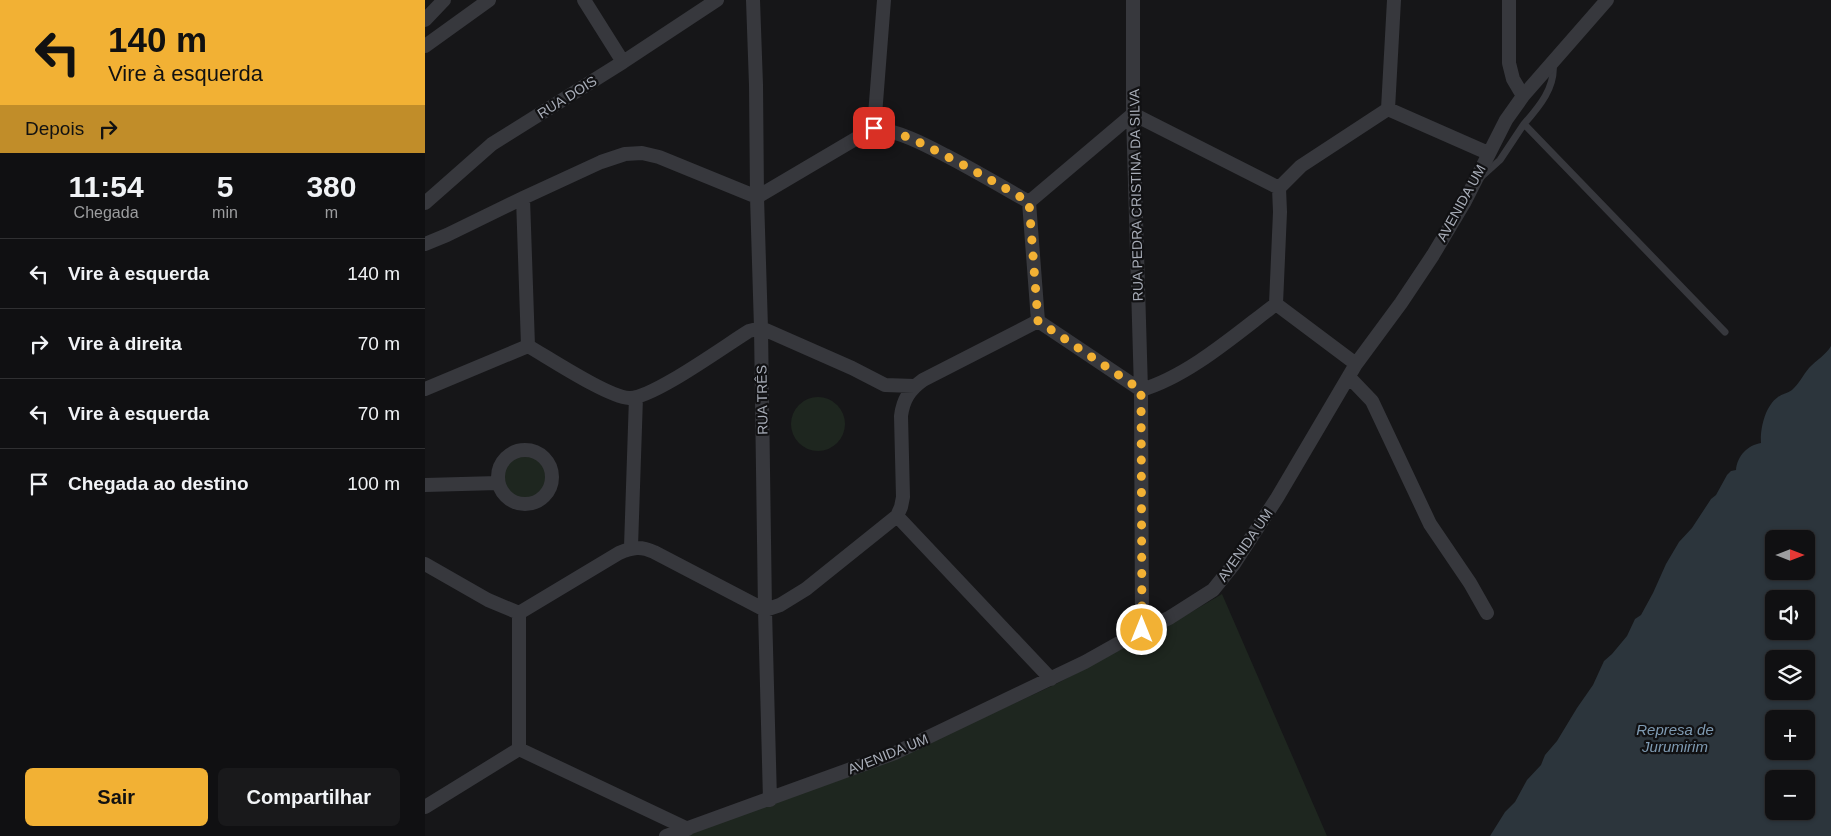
<!DOCTYPE html>
<html lang="pt">
<meta charset="utf-8">
<style>
:root{--surface:#101012;--page:#19191b;--text:#f1f3f6;--muted:#9c9d9f;--line:#303032;--accent:#f2b134}
body{margin:0;font-family:Helvetica,sans-serif;background:var(--page);color:var(--text);height:100vh;display:flex;flex-direction:column;font-size:19px;white-space:nowrap}
*{box-sizing:border-box;margin:0}
p{font-size:16px;color:var(--muted)}
.icon{flex:none;width:28px;height:28px;fill:none;stroke:currentColor;stroke-width:2;stroke-linecap:round;stroke-linejoin:round}
.map{position:relative;flex:1;overflow:hidden}
.panel{display:flex;flex-direction:column;background:var(--surface);width:425px}
.panel>*{flex:none}
.guide{background:#f2b134;color:#111;overflow:hidden}
.needle{width:32px;rotate:90deg}
.tools{position:absolute;left:1340px;top:530px;display:grid;gap:10px}
.tools a{display:grid;place-items:center;width:50px;height:50px;border-radius:8px;background:var(--surface);box-shadow:0 1px 4px #0004,0 0 0 1px var(--line);font-size:25px}
.pin{position:absolute;display:grid;place-items:center;width:42px;height:42px;color:#fff;margin:-21px;border-radius:10px;box-shadow:0 2px 8px #0006}
.me{position:absolute;width:55px;margin:-28px;rotate:0deg;stroke-linejoin:round;filter:drop-shadow(0 0 4px #0008)}
.turn{display:flex;align-items:center;gap:18px;height:105px;padding:0 25px;font-size:22px}
.turn .icon{width:65px;height:65px;stroke-width:2.5}
.turn b{display:block;font-size:35px;line-height:42px}
.then{display:flex;align-items:center;height:48px;padding:0 25px;background:#0003;gap:10px;font-size:19px}
.eta{display:flex;justify-content:space-evenly;align-items:center;height:85px;text-align:center}
.eta b{font-size:30px;font-weight:800;line-height:35px}
.cta{display:flex;gap:10px;margin-top:auto;padding:10px 25px}
.cta a{flex:1;height:58px;border-radius:8px;background:var(--accent);color:#111;font-size:20px;font-weight:800;line-height:58px;text-align:center}
.cta a+a{background:var(--page);color:var(--text)}
ul{padding:0;list-style:none}
li{display:flex;align-items:center;gap:15px;height:70px;padding:0 25px;border-top:1px solid var(--line)}
li div{flex:1}
li b{display:block;font-size:19px}
li em{font-style:normal}
main{display:flex;flex:1;min-height:0}
.map>svg:first-child{display:block}
.green{fill:#1e261f}
.water{fill:#2c353c;fill-rule:evenodd}
.lines{fill:none;stroke-linecap:round;stroke-linejoin:round}
.service{stroke:#37383d;stroke-width:7}
.minor{stroke:#37383d;stroke-width:14}
.route{stroke:#f2b134;stroke-width:9;stroke-dasharray:0 16.2}
.labels{text-anchor:middle;dominant-baseline:central;stroke-width:4.5;stroke-linejoin:round;paint-order:stroke}
.street-label{font-size:14px;fill:#a8adb8;stroke:#111113}
.water-label{font-size:15px;font-style:italic;fill:#7f9bb3;stroke:#111113}
</style>
<main>
<section class="panel">
<div class="guide">
<div class="turn"><svg class="icon" aria-label="left" viewBox="0 0 24 24"><path d="M17 20v-9H6M10 6l-5 5 5 5"/></svg><div><b>140 m</b>Vire à esquerda</div></div>
<div class="then">Depois<svg class="icon" aria-label="right" viewBox="0 0 24 24"><path d="M7 20v-9h11M14 6l5 5-5 5"/></svg></div>
</div>
<div class="eta">
<div><b>11:54</b><p>Chegada</p></div>
<div><b>5</b><p>min</p></div>
<div><b>380</b><p>m</p></div>
</div>
<ul>
<li><svg class="icon" aria-label="left" viewBox="0 0 24 24"><path d="M17 20v-9H6M10 6l-5 5 5 5"/></svg><div><b>Vire à esquerda</b></div><em>140 m</em></li>
<li><svg class="icon" aria-label="right" viewBox="0 0 24 24"><path d="M7 20v-9h11M14 6l5 5-5 5"/></svg><div><b>Vire à direita</b></div><em>70 m</em></li>
<li><svg class="icon" aria-label="left" viewBox="0 0 24 24"><path d="M17 20v-9H6M10 6l-5 5 5 5"/></svg><div><b>Vire à esquerda</b></div><em>70 m</em></li>
<li><svg class="icon" aria-label="arrive" viewBox="0 0 24 24"><path d="M6 21V4h12l-3 4 3 4H6"/></svg><div><b>Chegada ao destino</b></div><em>100 m</em></li>
</ul>
<div class="cta"><a>Sair</a><a>Compartilhar</a></div>
</section>
<div class="map">
<svg width="1406" height="836" viewBox="0 0 1406 836">
<rect width="100%" height="100%" fill="#161618"/>
<path class="green" d="M366 424a27 27 0 1 1 54 0a27 27 0 1 1-54 0Z
M76 477a24 24 0 1 1 48 0a24 24 0 1 1-48 0Z
M797 594 902 836H254L477 755 629 685 768 611Z"/>
<path class="water" d="M1406 346V836H1065L1080 812 1090 802 1102 780 1116 765 1120 755 1132 741 1152 708 1168 685 1179 661 1187 654 1202 636 1210 619 1216 615 1228 593 1241 564 1254 542 1267 528 1286 499 1291 495 1302 475 1306 471 1311 470C1312 456 1323 445 1336 443 1335 429 1340 406 1353 397 1357 394 1363 393 1367 390 1374 384 1378 375 1384 368 1391 360 1401 355 1406 346ZM1349 539H1381V571H1349ZM1349 599H1381V631H1349ZM1349 659H1381V691H1349ZM1349 719H1381V751H1349ZM1349 779H1381V811H1349Z"/>
<g class="lines">
<path class="service" d="M1128 63C1131 87 1114 107 1099 124L1300 332
M1055 178 1075 160 1099 124"/>
<path class="minor" d="M159 0 198 62
M328 0 331 85 332 197 336 328 340 610 345 800
M708 0V114L716 390 717 630
M1084 0V63L1088 79 1098 96
M0 20 19 0
M0 46 64 0
M963 109 1063 153
M963 109 969 0
M449 128 459 0
M98 198 103 346
M604 202 708 114 854 188
M604 202 613 321
M0 203 67 144 198 62 292 0
M0 244 22 235 98 198 176 162 200 154 217 153 234 157 332 197 449 128C476 132 497 143 520 155 549 170 576 186 604 202
M851 304 855 212 854 188 876 166 963 109
M851 304 931 364
M613 321 716 390
M103 346C124 358 183 397 204 398 227 399 301 345 324 331L336 328 427 368 460 385 489 386
M924 377 947 401 1005 524 1045 583 1062 613
M0 389 103 346
M716 390C764 376 811 334 851 304
M73 477a27 27 0 1 1 54 0a27 27 0 1 1-54 0Z
M0 485 73 483
M472 516 626 679
M206 547 211 397
M0 564 63 600 94 613
M94 613 194 553C208 547 216 546 229 552L340 610 355 605 381 589 472 516 476 507 478 497 476 416C478 400 484 390 498 380L613 321
M94 613V749
M94 749 263 829
M0 807 94 749
M241 836 470 753 660 662 717 630 744 618 788 590 809 564 852 498 931 364 976 303 1008 255 1039 203 1081 120 1098 96 1182 0"/>
</g>
<g class="lines">
<path class="route" d="M449 128C475 132 495 142 517 154 547 169 575 185 604 202L613 321 716 390 717 630"/>
</g>
<g class="labels">
<g class="street-label">
<text transform="translate(142 97) rotate(-32)">RUA DOIS</text>
<text transform="translate(711 195) rotate(-91)">RUA PEDRA CRISTINA DA SILVA</text>
<text transform="translate(1036 203) rotate(-61)">AVENIDA UM</text>
<text transform="translate(337 400) rotate(-91)">RUA TRÊS</text>
<text transform="translate(820 545) rotate(-55)">AVENIDA UM</text>
<text transform="translate(463 754) rotate(-22)">AVENIDA UM</text>
</g>
<g class="water-label">
<text x="1250" y="729">Represa de<tspan x="1250" dy="17">Jurumirim</tspan></text>
</g>
</g>
</svg>
<div class="tools">
<a><svg class="needle" viewBox="-14 -14 28 28"><path d="M0-13l5 13h-10z" fill="#e53935"/><path d="M0 13l5-13h-10z" fill="#9c9d9f"/></svg></a>
<a><svg class="icon" aria-label="sound" viewBox="0 0 24 24"><path d="M4 9h4l5-4v14l-5-4H4zM17 9q2 3 0 6"/></svg></a>
<a><svg class="icon" aria-label="layers" viewBox="0 0 24 24"><path d="M12 4l9 5-9 5-9-5zM3 14l9 5 9-5"/></svg></a>
<a>+</a>
<a>−</a>
</div>
<div class="pin" style="left:449px;top:128px;background:#d93025"><svg class="icon" aria-label="arrive" viewBox="0 0 24 24"><path d="M6 21V4h12l-3 4 3 4H6"/></svg></div>
<svg class="me" style="left:717px;top:630px" viewBox="-20 -20 40 40"><circle r="17" fill="#f2b134" stroke="#fff" stroke-width="3"/><path d="M0-11L8 9 0 5-8 9z" fill="#fff"/></svg>
</div>
</main>
